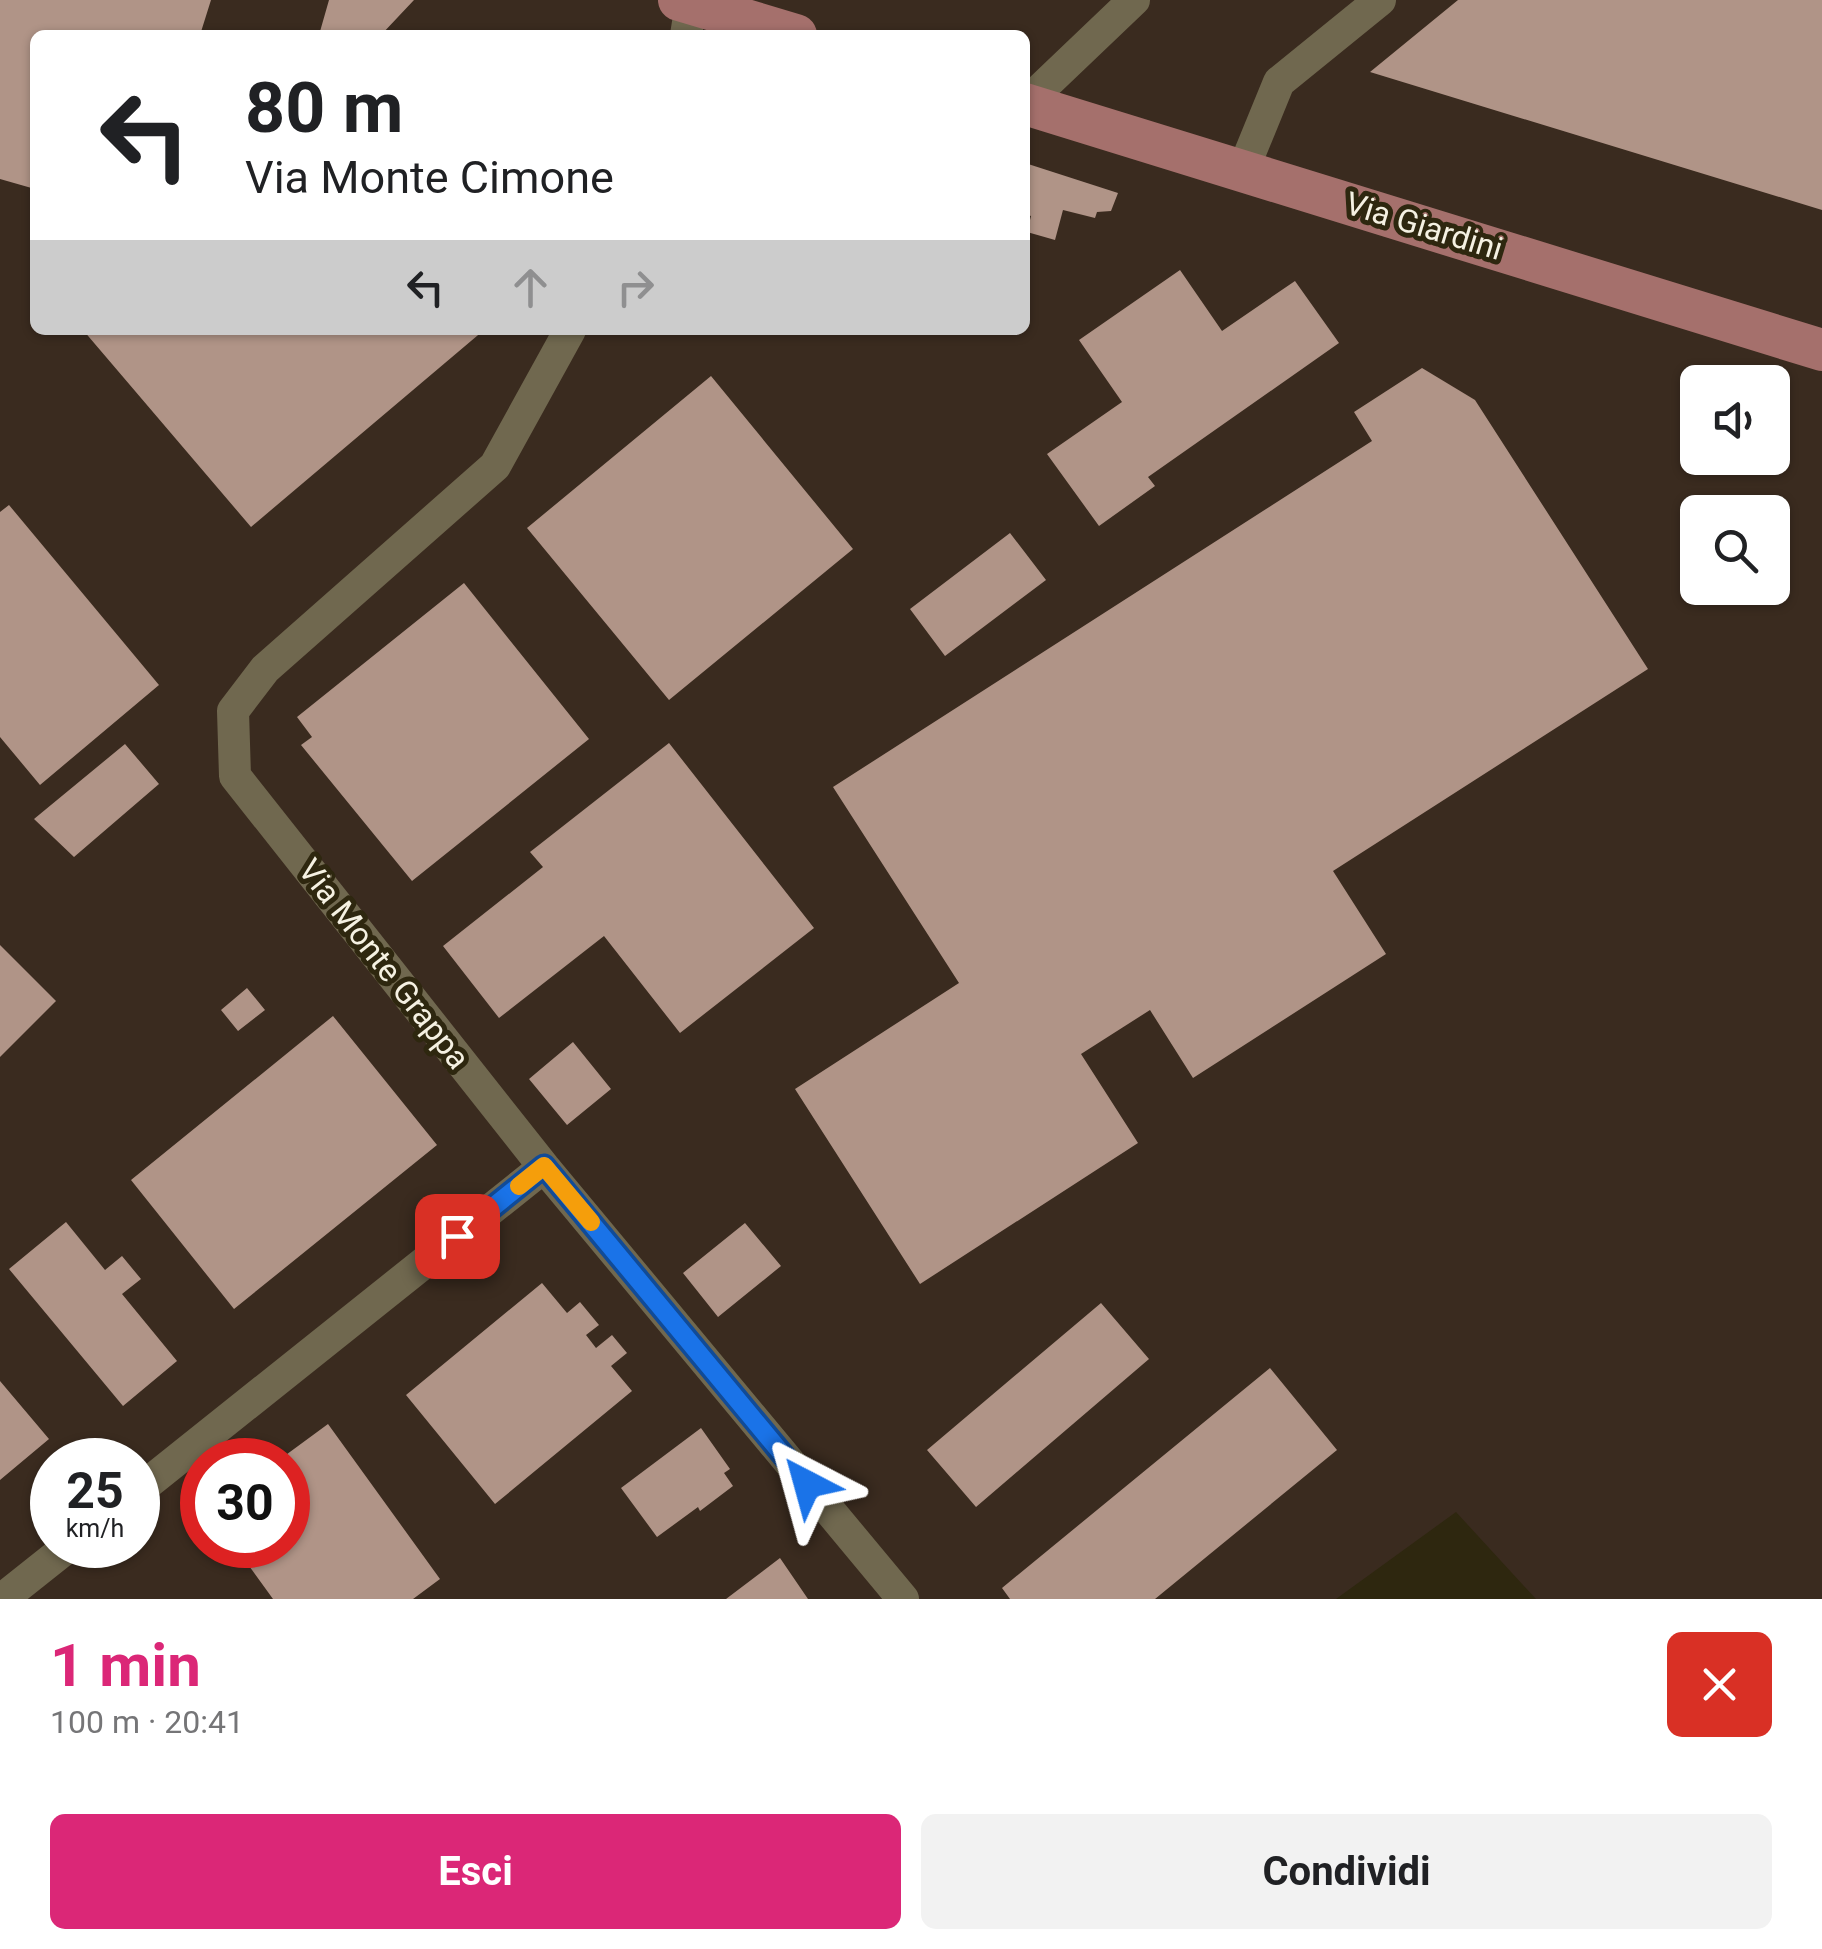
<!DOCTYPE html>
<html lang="it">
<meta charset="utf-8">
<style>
:root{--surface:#fff;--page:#f2f2f2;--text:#202124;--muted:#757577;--accent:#db2777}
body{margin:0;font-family:Roboto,sans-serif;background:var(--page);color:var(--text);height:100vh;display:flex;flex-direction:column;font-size:38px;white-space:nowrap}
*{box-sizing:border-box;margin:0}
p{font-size:32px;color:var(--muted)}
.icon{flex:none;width:55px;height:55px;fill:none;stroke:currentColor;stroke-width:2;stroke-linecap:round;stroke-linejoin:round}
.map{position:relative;height:1599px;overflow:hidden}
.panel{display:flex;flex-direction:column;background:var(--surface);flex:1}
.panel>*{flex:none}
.guide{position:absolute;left:30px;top:30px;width:1000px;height:305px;border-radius:15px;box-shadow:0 2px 8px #0004;background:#fff;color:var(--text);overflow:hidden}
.controls{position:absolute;left:1680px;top:365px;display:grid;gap:20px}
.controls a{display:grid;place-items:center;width:110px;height:110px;border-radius:15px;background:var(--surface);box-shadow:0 2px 8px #0004;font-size:50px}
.speed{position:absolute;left:30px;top:1438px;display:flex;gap:20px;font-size:50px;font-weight:700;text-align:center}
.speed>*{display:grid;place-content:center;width:130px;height:130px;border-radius:50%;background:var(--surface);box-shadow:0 2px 8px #0004;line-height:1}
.speed small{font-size:25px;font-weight:400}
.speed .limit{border:15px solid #d22;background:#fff;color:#111}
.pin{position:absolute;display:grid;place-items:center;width:85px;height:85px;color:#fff;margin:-42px;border-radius:20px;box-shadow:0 5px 15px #0006}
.me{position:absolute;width:110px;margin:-55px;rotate:321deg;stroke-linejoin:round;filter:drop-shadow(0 0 8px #0008)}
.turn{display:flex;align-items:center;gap:35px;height:210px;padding:0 50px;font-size:45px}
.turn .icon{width:130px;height:130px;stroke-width:2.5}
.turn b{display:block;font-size:70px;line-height:85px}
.lanes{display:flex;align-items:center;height:95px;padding:0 50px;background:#0003;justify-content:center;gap:50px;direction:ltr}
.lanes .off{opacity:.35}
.round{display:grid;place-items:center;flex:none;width:105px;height:105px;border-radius:15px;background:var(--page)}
.summary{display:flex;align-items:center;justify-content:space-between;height:170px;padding:0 50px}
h1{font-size:60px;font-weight:700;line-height:75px;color:var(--accent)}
.action{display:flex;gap:20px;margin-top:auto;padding:20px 50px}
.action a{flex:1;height:115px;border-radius:15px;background:var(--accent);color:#fff;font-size:40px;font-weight:700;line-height:115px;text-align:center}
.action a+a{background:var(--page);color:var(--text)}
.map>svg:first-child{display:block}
.industrial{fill:#3a2b1f;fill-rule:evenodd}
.building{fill:#b09487}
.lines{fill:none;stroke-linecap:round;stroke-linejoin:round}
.minor{stroke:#70684f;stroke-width:32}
.major{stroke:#a5706c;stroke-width:42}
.route-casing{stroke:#114b97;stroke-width:25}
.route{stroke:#1a73e8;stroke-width:18}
.slow{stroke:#f59e0b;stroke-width:18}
.labels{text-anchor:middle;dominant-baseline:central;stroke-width:10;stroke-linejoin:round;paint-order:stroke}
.street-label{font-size:32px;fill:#f5f1e2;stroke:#2e270f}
</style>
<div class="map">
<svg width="1822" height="1599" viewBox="0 0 1822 1599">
<rect width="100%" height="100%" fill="#2e270f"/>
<path class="industrial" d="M0 0H1822V1599H1536L1456 1512 1336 1599H0ZM35 35H1025V330H35ZM1698 382H1772V458H1698ZM1698 512H1772V588H1698ZM52 1460H138V1545H52ZM202 1460H288V1545H202Z"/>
<path class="building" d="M0 0H211L200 35H35V189L0 179Z
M329 0H414L381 35H319Z
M1458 0H1822V210L1370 72Z
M1025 163 1118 193 1111 211 1097 212 1095 218 1063 210 1055 240 1027 232 1031 216 1025 214Z
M1180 270 1222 331 1295 281 1339 343 1148 477 1155 486 1099 526 1047 454 1122 402 1079 340Z
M83 330H484L251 527Z
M1422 368 1475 400 1648 669 1333 871 1386 954 1193 1078 1150 1010 1081 1054 1138 1143 920 1284 795 1089 959 983 833 787 1372 441 1354 412Z
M711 376 853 549 669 700 527 528Z
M9 505 159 685 40 785 0 737V512Z
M1010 533 1046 580 945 656 910 609Z
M464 583 589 739 412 881 301 745 312 737 297 717Z
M669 743 814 928 680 1033 604 936 499 1018 443 946 543 867 530 852Z
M125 744 159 784 74 857 34 819Z
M0 945 56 1001 0 1057Z
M247 988 265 1010 238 1031 221 1010Z
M333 1016 437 1145 234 1309 131 1180Z
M573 1042 611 1089 567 1125 529 1079Z
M66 1222 105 1270 122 1256 141 1279 122 1294 177 1361 123 1406 9 1269Z
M745 1223 781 1266 718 1317 683 1273Z
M542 1283 567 1313 580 1302 599 1325 586 1335 596 1348 612 1335 627 1353 611 1366 632 1391 495 1504 406 1395Z
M1101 1303 1149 1359 976 1507 927 1450Z
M1270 1368 1337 1450 1155 1599H1010L1002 1588Z
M0 1381 49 1439 0 1480Z
M328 1424 440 1579 413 1599H273L234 1545H288V1460H279Z
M701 1428 730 1469 724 1473 733 1486 700 1511 698 1507 657 1537 621 1488Z
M780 1558 808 1599H726Z"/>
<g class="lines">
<path class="minor" d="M686 35 691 4
M1025 104 1134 0
M1243 170 1279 82 1380 0
M570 330 495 466 265 669 233 711 235 776 544 1167 903 1599
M138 1491 544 1167
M2 1599 70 1545"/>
<path class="major" d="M679 0 796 35
M1025 104 1822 350"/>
</g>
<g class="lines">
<g class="route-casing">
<path id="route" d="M457 1236 544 1166 807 1484"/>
</g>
<use href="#route" class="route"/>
<path class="slow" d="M519 1186 544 1166 591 1222"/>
</g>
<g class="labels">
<g class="street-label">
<text transform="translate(1424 226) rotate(17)">Via Giardini</text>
<text transform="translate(384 964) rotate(52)">Via Monte Grappa</text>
</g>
</g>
</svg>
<div class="controls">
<a><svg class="icon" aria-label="sound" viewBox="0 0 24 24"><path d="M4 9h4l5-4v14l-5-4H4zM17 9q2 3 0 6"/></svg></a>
<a><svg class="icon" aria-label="search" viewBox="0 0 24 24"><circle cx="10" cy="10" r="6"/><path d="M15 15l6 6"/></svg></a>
</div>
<div class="speed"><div>25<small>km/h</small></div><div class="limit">30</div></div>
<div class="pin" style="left:457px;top:1236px;background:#d93025"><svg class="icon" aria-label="arrive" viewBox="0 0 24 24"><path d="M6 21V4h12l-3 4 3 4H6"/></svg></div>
<svg class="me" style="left:807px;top:1484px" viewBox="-20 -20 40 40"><path d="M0-17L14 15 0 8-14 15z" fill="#1a73e8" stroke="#fff" stroke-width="4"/></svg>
<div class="guide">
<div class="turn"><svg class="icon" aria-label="left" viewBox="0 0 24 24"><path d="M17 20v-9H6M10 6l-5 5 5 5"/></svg><div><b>80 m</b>Via Monte Cimone</div></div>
<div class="lanes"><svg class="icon" aria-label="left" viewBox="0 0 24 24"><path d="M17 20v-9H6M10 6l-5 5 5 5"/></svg><svg class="icon off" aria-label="ahead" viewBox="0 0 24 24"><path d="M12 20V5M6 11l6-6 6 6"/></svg><svg class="icon off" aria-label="right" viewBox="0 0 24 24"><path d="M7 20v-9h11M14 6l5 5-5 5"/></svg></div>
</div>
</div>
<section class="panel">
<div class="summary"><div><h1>1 min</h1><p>100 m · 20:41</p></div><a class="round" style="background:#d93025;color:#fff"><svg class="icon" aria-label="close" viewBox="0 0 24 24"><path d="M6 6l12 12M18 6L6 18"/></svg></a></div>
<div class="action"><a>Esci</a><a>Condividi</a></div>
</section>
